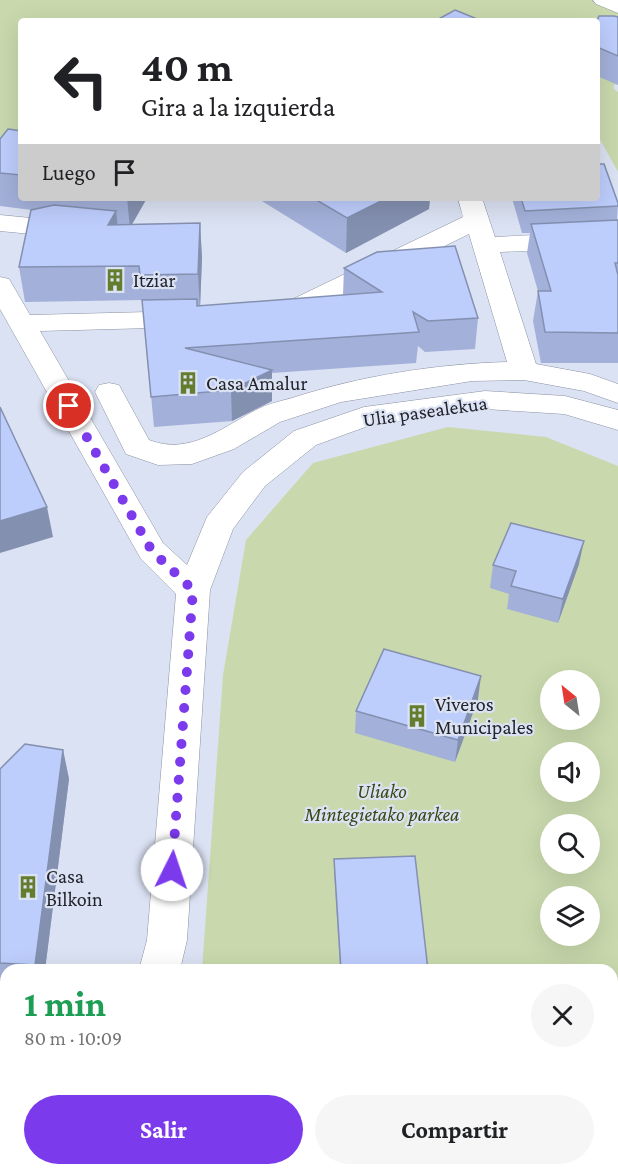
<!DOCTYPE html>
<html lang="es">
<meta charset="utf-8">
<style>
:root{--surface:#fff;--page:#f6f6f6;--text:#202124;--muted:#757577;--accent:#7c3aed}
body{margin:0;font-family:"Crimson Pro",serif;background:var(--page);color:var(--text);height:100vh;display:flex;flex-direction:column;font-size:22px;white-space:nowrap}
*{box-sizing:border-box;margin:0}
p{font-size:20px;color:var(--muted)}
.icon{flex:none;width:33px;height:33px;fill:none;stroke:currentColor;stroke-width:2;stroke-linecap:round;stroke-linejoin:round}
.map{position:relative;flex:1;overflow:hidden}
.drawer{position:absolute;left:0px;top:964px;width:618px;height:212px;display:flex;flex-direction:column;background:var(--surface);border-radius:18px 18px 0 0;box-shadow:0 6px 24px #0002}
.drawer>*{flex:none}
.banner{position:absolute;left:18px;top:18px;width:582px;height:183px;border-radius:6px;box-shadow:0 6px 24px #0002;background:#fff;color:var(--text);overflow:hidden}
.needle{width:39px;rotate:330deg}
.buttons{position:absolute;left:540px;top:670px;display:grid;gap:12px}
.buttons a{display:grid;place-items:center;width:60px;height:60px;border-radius:50%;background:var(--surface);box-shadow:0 6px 24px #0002;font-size:30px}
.pin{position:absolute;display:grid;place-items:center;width:51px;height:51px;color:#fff;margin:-26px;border:3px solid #fff;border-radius:50%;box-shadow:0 2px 6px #0007}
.me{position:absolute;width:66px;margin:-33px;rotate:4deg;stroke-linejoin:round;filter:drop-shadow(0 0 4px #0008)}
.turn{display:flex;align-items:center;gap:21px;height:126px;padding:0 24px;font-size:27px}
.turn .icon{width:78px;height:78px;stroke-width:2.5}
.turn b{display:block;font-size:42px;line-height:51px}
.then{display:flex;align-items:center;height:57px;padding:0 24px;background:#0003;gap:12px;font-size:22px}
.round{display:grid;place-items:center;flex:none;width:63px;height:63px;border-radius:32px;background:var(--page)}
.head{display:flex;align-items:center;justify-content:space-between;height:102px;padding:0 24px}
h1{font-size:36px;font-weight:700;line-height:45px;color:#1e9e55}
.cta{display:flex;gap:12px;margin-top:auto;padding:12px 24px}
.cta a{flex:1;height:69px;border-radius:36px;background:var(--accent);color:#fff;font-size:24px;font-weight:700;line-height:69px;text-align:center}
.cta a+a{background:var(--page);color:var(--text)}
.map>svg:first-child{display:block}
.green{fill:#c9d9ad;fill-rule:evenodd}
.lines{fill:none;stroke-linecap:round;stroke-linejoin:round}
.minor-casing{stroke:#8b91a1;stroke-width:1}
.minor{fill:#fff;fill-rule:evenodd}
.wall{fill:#a3b0d9}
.shaded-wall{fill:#8490b0}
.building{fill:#bdcdfc;stroke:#8490b0;stroke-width:1.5}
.route{stroke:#7c3aed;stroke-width:10;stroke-dasharray:0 18}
.labels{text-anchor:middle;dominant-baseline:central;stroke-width:4.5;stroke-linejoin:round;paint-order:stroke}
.poi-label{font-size:20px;fill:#22242b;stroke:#dbe2f3;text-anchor:start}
.street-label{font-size:20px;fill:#22242b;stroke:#dbe2f3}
.park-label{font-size:20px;font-style:italic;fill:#394813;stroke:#dbe2f3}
</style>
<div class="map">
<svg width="618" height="1175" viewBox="0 0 618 1175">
<rect width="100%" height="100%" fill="#dbe2f3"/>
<path class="green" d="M0 0H618V78L613 88 618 92V172L597 134V21H21V155L0 160Z
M448 427 546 437 618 466V1175H257L256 1170H612V970H202L223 675 246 540 313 463ZM550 681H590V720H550ZM550 753H590V792H550ZM550 825H590V864H550ZM550 897H590V936H550Z"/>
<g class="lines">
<g class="minor-casing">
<path id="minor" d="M593 0H618V13L596 4Z
M458 198H482L495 237 618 231V247L500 252 536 364 590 374 618 384V403L584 391 524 380 472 381 341 402 280 422 234 449 192 464 158 465 126 454 95 392 99 385 109 383 119 385 149 440C190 456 223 427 258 409 268 404 281 401 292 398 360 376 436 364 507 362L469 234 310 312 278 319 268 317 264 311 268 305 291 300 463 217Z
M0 215 72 222 81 225 85 230 81 235 72 238 0 231Z
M0 277 9 279 30 315 188 311 198 313 202 319 198 325 188 327 40 331 163 543 187 565 207 517 243 472 294 431 364 407 485 391 565 396 618 410V430L564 414 485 409 368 426 316 445 265 486 233 529 210 590 187 940 180 970H139L147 940 176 594 141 559 0 309Z
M48 1170H96L94 1175H46Z"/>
</g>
<use href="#minor" class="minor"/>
</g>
<path class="wall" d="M618 17V85L597 76V21Z
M21 131V198H147L132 224 200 223 202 258 200 306 343 295 344 268 478 318 475 349 425 352 418 346 416 363 272 373V401L232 421 154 427 142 300 25 302 19 267 32 210 0 206V139Z
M257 198H430L429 209 346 253Z
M512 198H597L618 203 617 220H618V363H541L533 321 538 291 527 253 530 233H522Z
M579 564 558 623 507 609 509 594 490 588 493 565Z
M478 699 455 762 355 733 356 711Z
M63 750 69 779 45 970H6V989L0 988V769Z
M334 859 428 970H340L334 871Z"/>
<path class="shaded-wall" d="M127 198H147L130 228Z
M387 198H430L429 209 346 253 347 218Z
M116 211 120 246 108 225Z
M200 223 202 258 200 309 198 274Z
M272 370V401L232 421 231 390Z
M47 507 53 537 0 553V521Z
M584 541 579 564 558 623 563 599Z
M481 676 478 699 455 762 458 740Z
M63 750 69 779 45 970H37L35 965Z"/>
<path class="building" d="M455 10 482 21H435Z
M599 16H614L618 17V56L597 47V21Z
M8 129 21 131V175L0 173V139Z
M597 164H604L618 203V206L525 211 521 198H597Z
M313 198H387L347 218Z
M54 205 116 211 108 225 200 223 198 274 140 275 139 266 19 267 31 210Z
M618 220V263H615L618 275V333L545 332 538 291H551L531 224Z
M455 246 478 318 428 321 413 312 419 332 185 348 272 370 231 390 151 397 142 300 197 299V306L382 292 344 268 377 252Z
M0 407 47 507 0 521Z
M511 523 584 541 563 599 511 586 516 571 493 565Z
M384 649 481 676 458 740 356 711Z
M25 744 63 750 35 965 0 963V769Z
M415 856 428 970H341L334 859Z"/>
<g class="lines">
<path class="route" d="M69 406 152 551 193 590 172 870"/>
</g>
<defs>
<g id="building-bare" transform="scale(1.8)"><path d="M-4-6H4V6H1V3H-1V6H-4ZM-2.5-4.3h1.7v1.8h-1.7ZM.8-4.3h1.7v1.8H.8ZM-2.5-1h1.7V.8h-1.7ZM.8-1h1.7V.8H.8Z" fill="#647c2e" stroke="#dbe2f3" stroke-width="2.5" paint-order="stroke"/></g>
</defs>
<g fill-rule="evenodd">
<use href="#building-bare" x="115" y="280"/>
<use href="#building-bare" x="188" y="383"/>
<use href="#building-bare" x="417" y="716"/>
<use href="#building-bare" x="28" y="887"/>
</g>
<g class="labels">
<g class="poi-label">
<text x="133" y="280">Itziar</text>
<text x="206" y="383">Casa Amalur</text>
<text x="435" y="704">Viveros<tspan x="435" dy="23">Municipales</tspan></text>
<text x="46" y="876">Casa<tspan x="46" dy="23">Bilkoin</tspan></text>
</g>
<g class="street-label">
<text transform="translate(425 411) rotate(-8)">Ulia pasealekua</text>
</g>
<g class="park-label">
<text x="382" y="791">Uliako<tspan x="382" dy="23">Mintegietako parkea</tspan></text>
</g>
</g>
</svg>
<div class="buttons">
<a><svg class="needle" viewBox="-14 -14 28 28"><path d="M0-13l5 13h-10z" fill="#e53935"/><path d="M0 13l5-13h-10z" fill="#757577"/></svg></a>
<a><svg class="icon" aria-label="sound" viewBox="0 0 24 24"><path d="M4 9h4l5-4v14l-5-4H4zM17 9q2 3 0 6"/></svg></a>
<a><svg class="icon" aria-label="search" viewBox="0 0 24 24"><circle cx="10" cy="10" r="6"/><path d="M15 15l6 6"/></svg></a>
<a><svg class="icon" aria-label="layers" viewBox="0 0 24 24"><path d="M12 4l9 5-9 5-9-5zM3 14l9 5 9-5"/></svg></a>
</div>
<div class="pin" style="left:69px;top:406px;background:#d93025"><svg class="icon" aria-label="arrive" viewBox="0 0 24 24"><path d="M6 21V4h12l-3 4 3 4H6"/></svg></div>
<svg class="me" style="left:172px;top:870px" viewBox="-20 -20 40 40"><circle r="19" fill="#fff"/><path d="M0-13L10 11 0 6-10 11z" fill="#7c3aed"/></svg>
<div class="banner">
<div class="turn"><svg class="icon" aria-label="left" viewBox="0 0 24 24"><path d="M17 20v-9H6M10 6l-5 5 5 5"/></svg><div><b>40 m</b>Gira a la izquierda</div></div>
<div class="then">Luego<svg class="icon" aria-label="arrive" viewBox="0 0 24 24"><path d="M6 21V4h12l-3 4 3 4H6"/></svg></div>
</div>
<section class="drawer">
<div class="head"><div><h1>1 min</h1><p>80 m · 10:09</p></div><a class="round"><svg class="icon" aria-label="close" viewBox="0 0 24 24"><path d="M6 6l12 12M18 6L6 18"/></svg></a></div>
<div class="cta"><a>Salir</a><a>Compartir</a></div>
</section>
</div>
